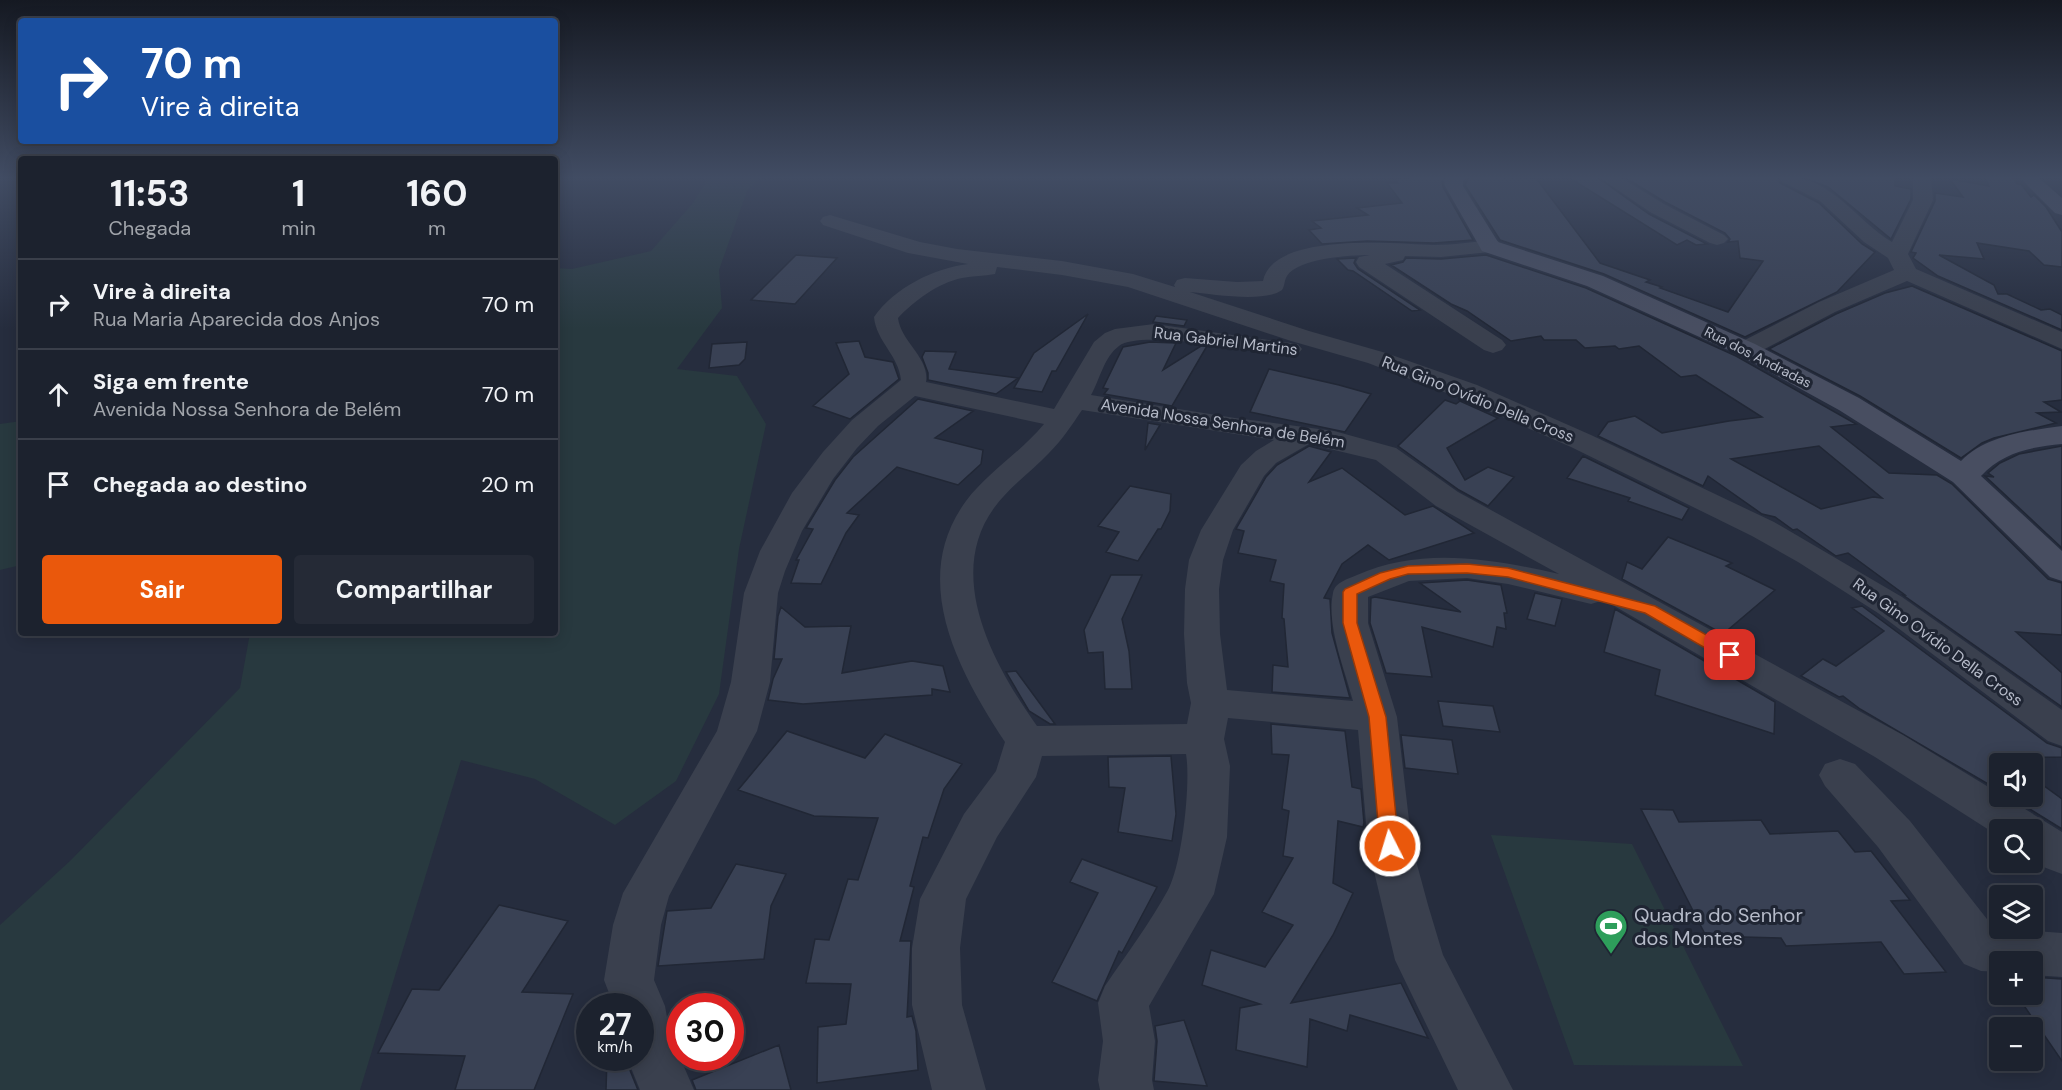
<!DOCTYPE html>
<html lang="pt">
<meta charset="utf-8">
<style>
:root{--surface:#1c222e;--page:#252a36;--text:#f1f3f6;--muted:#a0a4aa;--line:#3a3f4a;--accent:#ea580c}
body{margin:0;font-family:"DM Sans",sans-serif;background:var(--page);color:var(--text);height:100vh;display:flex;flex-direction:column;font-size:22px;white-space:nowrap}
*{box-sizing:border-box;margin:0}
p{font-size:20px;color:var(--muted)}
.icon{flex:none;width:33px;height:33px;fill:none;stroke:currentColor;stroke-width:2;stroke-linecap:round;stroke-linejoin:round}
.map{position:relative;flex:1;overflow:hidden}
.details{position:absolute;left:18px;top:156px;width:540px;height:480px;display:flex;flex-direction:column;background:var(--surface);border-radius:6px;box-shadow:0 3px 15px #0003,0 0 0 2px var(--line)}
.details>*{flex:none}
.guide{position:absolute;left:18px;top:18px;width:540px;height:126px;border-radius:6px;box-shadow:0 3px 15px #0003,0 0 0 2px var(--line);background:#1a4fa0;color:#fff;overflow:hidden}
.fabs{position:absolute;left:1989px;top:753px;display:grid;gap:12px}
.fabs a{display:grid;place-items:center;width:54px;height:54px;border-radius:6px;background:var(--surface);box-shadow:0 3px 15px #0003,0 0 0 2px var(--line);font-size:30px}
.speed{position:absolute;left:576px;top:993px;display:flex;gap:12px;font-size:30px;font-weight:700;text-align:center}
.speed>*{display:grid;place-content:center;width:78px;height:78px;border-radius:50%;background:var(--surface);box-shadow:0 3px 15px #0003,0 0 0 2px var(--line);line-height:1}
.speed small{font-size:15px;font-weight:400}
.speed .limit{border:9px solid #d22;background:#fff;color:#111}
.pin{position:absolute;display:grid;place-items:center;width:51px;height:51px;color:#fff;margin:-26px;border-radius:12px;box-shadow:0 3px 9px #0006}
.me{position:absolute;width:66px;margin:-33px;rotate:355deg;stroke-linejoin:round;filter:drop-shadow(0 0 4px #0008)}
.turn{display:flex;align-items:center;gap:21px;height:126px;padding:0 24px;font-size:27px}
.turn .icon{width:78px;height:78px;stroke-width:2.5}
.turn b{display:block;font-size:42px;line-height:51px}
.eta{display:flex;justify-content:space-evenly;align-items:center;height:102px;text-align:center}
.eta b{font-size:36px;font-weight:700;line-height:42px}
.cta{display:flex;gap:12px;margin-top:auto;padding:12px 24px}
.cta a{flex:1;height:69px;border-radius:6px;background:var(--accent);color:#fff;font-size:24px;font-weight:700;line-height:69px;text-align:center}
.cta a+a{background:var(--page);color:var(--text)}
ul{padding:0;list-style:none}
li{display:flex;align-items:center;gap:18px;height:90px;padding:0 24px;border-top:2px solid var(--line)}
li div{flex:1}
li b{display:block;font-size:22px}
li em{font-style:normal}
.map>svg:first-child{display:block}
.green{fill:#28393f}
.building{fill:#394154;stroke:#212735;stroke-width:1.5;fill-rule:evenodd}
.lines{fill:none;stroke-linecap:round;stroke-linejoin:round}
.street{fill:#3a404e;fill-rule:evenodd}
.secondary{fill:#484e61;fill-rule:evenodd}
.route{fill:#ea580c;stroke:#983908;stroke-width:1.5}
.labels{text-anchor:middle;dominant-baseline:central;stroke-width:6;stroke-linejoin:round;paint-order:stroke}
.far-street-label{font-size:14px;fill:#b6bbc9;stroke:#1f2533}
.street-label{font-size:16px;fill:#b6bbc9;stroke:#1f2533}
.near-poi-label{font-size:20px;fill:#b6bbc9;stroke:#1f2533;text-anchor:start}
</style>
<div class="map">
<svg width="2062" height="1090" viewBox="0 0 2062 1090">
<rect width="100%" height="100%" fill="#262d3e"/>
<path class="green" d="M709 177H761L747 191 719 270 722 308 677 369 737 376 766 424 739 549 719 694 676 781 615 825 535 779 461 760 360 1090H0V925L70 861 240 688 250 633H555V268L572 269 651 251 693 203Z
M21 421V565L0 570V424Z
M1491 835 1632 844 1743 1066 1574 1065Z"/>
<path class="building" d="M1409 177H1444L1442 181 1443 187 1473 240 1434 243 1367 241 1322 244 1309 230 1321 228 1312 221 1368 215 1357 208 1402 203 1387 183H1398L1394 178H1410Z
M1469 177 1536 178 1600 263 1650 280 1646 282 1662 287 1660 288 1728 312 1763 261 1740 258 1738 241 1728 242 1730 239 1725 233 1665 202 1624 177H1777L1780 183 1819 203 1862 244 1875 252 1837 292 1745 337 1604 274 1500 240 1465 185Z
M1568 177H1597L1649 214 1707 244 1696 245 1687 240 1677 245Z
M1802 177H1895V186L1911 189V199L1891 239 1828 187Z
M1984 177H2013L2017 184H2021L2031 197 2034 195 2046 207 2062 232V267L2044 265 2029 251 1977 243 1984 259 1939 255 1994 285 1998 294H2007L2041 310 2050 309 2062 315V330L1938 276 1913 258 1916 253 1911 252 1935 201V193L1963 197 1950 179 1989 186Z
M796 255 837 258 795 304 751 300Z
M1486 255 1586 288 1736 356 1856 424 1831 427 1889 473 1937 475 1952 484 2048 579 2062 583V635L2016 632 2062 673V707L1903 595H1905L1848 553 1836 556 1797 529 1793 530 1775 517 1762 514 1708 476 1703 486 1598 436 1608 422 1635 416 1662 433 1729 421 1762 417 1696 375 1681 377 1639 346 1619 349 1615 346 1585 348 1576 340H1544L1541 336 1511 341 1467 311 1451 304 1391 265 1403 262 1406 258 1441 259ZM1819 446 1882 498 1873 497 1821 509 1731 459Z
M1356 258 1354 263 1358 269 1420 310 1412 311 1353 271 1348 270 1337 259Z
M1912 286 2062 351V400L2044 402 2061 412 2037 413 2056 423 1994 438 1982 443 1961 458 1860 396 1769 349 1836 314 1885 293Z
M1088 314 1056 371H1052L1042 392 1014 388 1034 353Z
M1156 316 1187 320 1184 326 1153 322Z
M859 341 865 357 893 362 899 379 850 419 813 406 849 374 836 343Z
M747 342 745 359 739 365 709 368 712 344Z
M1150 342 1176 343 1163 370 1201 346H1207L1172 406 1104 394 1108 389 1103 388 1123 347Z
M925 351 956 352 949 369 1018 378 996 394 928 380V373L922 357Z
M1269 369 1339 385 1371 394 1345 432 1250 412Z
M918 399 973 411 935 438 983 450 981 464 958 485 897 467 847 513 859 515 846 533 821 584 791 583 799 560H796L813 529 806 528 835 480 853 457Z
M1445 400 1456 404 1460 401 1498 418 1447 448 1465 480 1488 467 1514 477 1488 506 1459 490 1398 446Z
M1148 423 1160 425 1145 450Z
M1309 446 1331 452 1309 482 1342 468 1405 515 1433 506 1474 533 1389 560 1368 545 1342 564 1324 598 1330 599 1332 633 1350 698 1272 692 1273 665 1288 667 1284 619 1282 618 1284 584 1270 581 1276 560 1238 553 1244 531 1236 529 1266 477 1277 465Z
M2062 446V548L1985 476 1994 477 1988 473 2000 463 2019 454Z
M1583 456 1689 508 1682 520 1628 501 1630 498 1567 478Z
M1130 486 1171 494 1170 511 1161 529H1158L1138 561 1106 552 1119 532 1098 526Z
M1668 537 1732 563 1726 566 1775 590 1723 634 1622 579 1627 562 1642 569Z
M1111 575H1142L1122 619 1129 651 1132 689H1105L1103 652 1088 653 1084 630Z
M1467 580 1501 585 1507 613H1504L1506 629 1497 627 1493 647 1422 627 1432 677 1386 673 1370 623 1371 598 1375 597 1461 612 1420 583Z
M1535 593 1562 599 1555 626 1527 619Z
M1862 606 2047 743 2062 748V757L2006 758 2014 764H2000V791L1860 709 1843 696 1839 697 1801 676 1823 659 1836 666 1884 631 1852 608Z
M781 607 805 627 851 626 842 673 912 661 943 666 950 692 932 689V695L803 704 768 700 773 679 782 659H774L778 616Z
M1615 609 1775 702 1774 734 1655 695 1660 670 1604 652Z
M1016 671 1055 724H1050L1029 711 1006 672Z
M1438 701 1493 706 1500 732 1443 726Z
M1271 724 1345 731 1352 787 1361 789 1364 823 1363 827 1338 821 1333 883 1353 893 1333 935 1291 1003 1401 983 1428 1038 1350 1015 1347 1031 1310 1019 1307 1067 1236 1050 1240 1008 1260 1004 1202 985 1211 950 1265 967 1293 925 1262 912 1293 858 1283 856 1289 811 1282 809 1289 755 1272 754Z
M787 731 865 758 885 734 962 764 944 789 928 838 923 837 910 886 914 887 900 941H911L907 1017 912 1016 916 1031 918 1070 817 1083 818 1027 846 1024 851 984 806 983 815 939 829 940 848 879 858 880 878 818 814 816 738 790Z
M1401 735 1452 740 1458 774 1405 768Z
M1171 756 1176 814 1172 841 1118 832 1125 788 1109 787 1108 757Z
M2032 777 2062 799V829L2009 796H2032Z
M1641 809 1673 810 1679 822 1761 820 1770 834 1838 831 1855 852 1871 851 1910 900 1891 901 1946 972 1904 974 1881 942 1786 946 1781 938 1706 936Z
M1082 859 1157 887 1122 953 1119 951 1097 1001 1052 982 1098 893 1070 882Z
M736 864 786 874 771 906 764 959 658 966 667 911 711 908Z
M499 905 568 921 522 992 573 994 534 1090H455L465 1056 378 1053 412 989 439 990Z
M2032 977 2062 979V1061L2016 994H2032Z
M1184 1020 1207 1086 1154 1081 1157 1041 1155 1026Z
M779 1045 791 1090H696L692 1080Z
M607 1058H625L638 1090H606Z"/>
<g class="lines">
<path class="street" d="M1599 177H1620L1664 204 1724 235 1728 239 1724 243 1717 245 1710 243 1650 212Z
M1779 177C1829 172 1854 219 1892 242L1913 200V177H1931L1933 200 1908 254 1916 269 2062 332V349L1907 281 1835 312 1755 354 1746 357 1737 354 1733 349 1737 344 1819 302 1894 270 1888 258 1864 242 1820 201 1781 181Z
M830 215 920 242 957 249 1062 261 1133 274 1175 287 1174 285 1177 280 1185 278 1237 282 1263 281C1273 231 1398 244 1434 245 1453 245 1472 242 1490 240L1498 241 1501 246 1498 251 1490 252 1441 257 1405 256 1403 260 1385 264 1502 340 1506 345 1502 350 1493 353 1484 350 1359 267 1356 262 1359 257 1370 255C1351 255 1298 258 1287 276 1284 281 1285 285 1282 290 1265 303 1212 294 1190 292L1309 331 1386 353 1477 385 1591 435 1774 522 1902 597 2062 710V746L2048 741 1878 613 1798 562 1752 536 1571 447 1457 397 1368 363 1291 341 1128 287 1062 275 997 267 995 274C984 276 973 276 962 278 938 283 914 301 898 318 901 342 930 358 926 382L1054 409 1094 342 1105 333 1115 329 1154 324 1298 344 1302 349 1298 354 1289 357C1257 352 1141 329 1119 346 1104 357 1100 379 1091 395L1235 418 1334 431 1396 448 1458 492 1903 735 2000 794V796H2004L2062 832V874L2046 868 2032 859V830H2000V837L1875 757 1604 600 1591 604 1508 584 1467 578 1409 581 1368 597V623L1397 717 1412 846 1428 905 1443 955 1513 1090H1458L1395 960 1368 846 1358 730 1228 718 1224 739 1230 766 1227 837 1214 894 1149 1006 1155 1041 1152 1080 1154 1090H1100L1098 1080 1103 1041 1098 1003 1105 986C1126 955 1150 923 1168 890 1182 864 1191 783 1186 754L1042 756 1036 777 997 837 966 899 960 948 962 1005 986 1090H932L912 1005V948L920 899 964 814 996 771 1005 742C959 672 908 580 966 501 988 472 1021 452 1044 424L915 396 878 426 857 448 833 479 802 531 785 571 778 593 770 682 757 731 669 896 661 925 654 980 665 1006 670 1034 694 1090H640L627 1058H640V1006H614L604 980 613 925 623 893 717 731 731 682 744 593 760 551 792 493 823 452 852 420 901 380C899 356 876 341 874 317 894 288 934 268 968 264L908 253 823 225 820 221 823 217ZM1082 410 1274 440 1256 451 1241 465 1201 530 1189 560 1185 589 1184 634 1187 683 1191 703 1187 724 1037 726C995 667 944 577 994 508 1009 487 1031 472 1049 453 1062 440 1072 425 1082 410ZM1309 444 1376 460 1436 506 1559 574C1492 559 1422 546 1357 575 1348 579 1335 582 1333 593 1326 625 1345 670 1353 701L1227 690 1220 634 1219 589 1223 560 1233 530 1264 476 1276 463Z
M1840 759 1855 764 1910 821 1994 928 2062 933V977L2032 975V962H2000V972L1981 971 1964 964 1878 847 1825 786 1819 775 1825 764Z"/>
<path class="secondary" d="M1447 177H1467L1463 182V186L1498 242 1603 276 1755 344 1859 398 1961 461C1987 435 2027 431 2062 426V444C2031 447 2003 452 1981 476L2062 551V581L2050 577 1953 482 1839 410 1737 354 1587 286 1482 251 1445 186 1444 181Z
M2019 177H2038L2062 198V215L2055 213Z"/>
</g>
<linearGradient id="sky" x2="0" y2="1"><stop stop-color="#151922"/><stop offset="0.54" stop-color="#414c63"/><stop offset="1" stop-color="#414c63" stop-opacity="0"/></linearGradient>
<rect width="2062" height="329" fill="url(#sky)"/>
<path class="route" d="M1467 564 1508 568 1655 606 1735 651 1738 655 1735 659H1724L1645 613 1508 577 1467 573 1408 574 1390 579 1357 594V623L1386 717 1399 846 1396 851 1390 854 1383 851 1380 846 1369 717 1343 623V592L1345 589 1380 573 1408 566Z"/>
<defs>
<g id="stadium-pin" transform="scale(1.725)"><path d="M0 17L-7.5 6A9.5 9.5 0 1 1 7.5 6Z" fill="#2e9e5b" stroke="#1f2533"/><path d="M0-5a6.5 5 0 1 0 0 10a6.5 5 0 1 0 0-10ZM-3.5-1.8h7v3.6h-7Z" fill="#fff"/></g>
</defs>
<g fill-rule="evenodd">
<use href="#stadium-pin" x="1611" y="926"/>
</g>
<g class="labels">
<g class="far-street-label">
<text transform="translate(1758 357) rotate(27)">Rua dos Andradas</text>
</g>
<g class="street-label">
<text transform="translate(1226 341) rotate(7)">Rua Gabriel Martins</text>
<text transform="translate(1478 399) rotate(22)">Rua Gino Ovídio Della Cross</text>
<text transform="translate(1223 423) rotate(9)">Avenida Nossa Senhora de Belém</text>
<text transform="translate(1938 642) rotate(36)">Rua Gino Ovídio Della Cross</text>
</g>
<g class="near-poi-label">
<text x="1634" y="915">Quadra do Senhor<tspan x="1634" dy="23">dos Montes</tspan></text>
</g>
</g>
</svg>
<div class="fabs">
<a><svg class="icon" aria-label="sound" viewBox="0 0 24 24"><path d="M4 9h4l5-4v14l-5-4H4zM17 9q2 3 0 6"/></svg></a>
<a><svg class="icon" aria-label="search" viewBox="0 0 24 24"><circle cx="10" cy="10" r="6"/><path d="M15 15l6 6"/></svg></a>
<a><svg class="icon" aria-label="layers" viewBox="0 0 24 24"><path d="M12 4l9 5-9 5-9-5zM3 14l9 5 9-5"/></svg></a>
<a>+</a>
<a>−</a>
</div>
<div class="speed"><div>27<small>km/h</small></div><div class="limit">30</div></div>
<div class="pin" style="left:1730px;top:655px;background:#d93025"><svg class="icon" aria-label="arrive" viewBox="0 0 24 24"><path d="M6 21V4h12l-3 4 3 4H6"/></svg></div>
<svg class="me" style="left:1390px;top:846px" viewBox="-20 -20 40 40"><circle r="17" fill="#ea580c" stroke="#fff" stroke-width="3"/><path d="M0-11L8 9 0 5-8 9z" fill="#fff"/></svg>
<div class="guide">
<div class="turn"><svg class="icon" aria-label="right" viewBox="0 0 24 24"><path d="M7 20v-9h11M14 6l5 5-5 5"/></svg><div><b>70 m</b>Vire à direita</div></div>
</div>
<section class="details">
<div class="eta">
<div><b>11:53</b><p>Chegada</p></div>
<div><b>1</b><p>min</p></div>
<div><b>160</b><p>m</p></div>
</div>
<ul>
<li><svg class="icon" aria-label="right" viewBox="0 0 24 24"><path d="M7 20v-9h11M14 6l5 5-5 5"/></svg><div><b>Vire à direita</b><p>Rua Maria Aparecida dos Anjos</p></div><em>70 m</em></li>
<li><svg class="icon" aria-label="ahead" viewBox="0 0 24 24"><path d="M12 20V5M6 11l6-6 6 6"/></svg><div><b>Siga em frente</b><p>Avenida Nossa Senhora de Belém</p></div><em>70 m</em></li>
<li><svg class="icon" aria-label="arrive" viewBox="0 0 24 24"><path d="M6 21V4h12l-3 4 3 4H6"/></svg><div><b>Chegada ao destino</b></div><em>20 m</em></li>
</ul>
<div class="cta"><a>Sair</a><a>Compartilhar</a></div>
</section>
</div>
